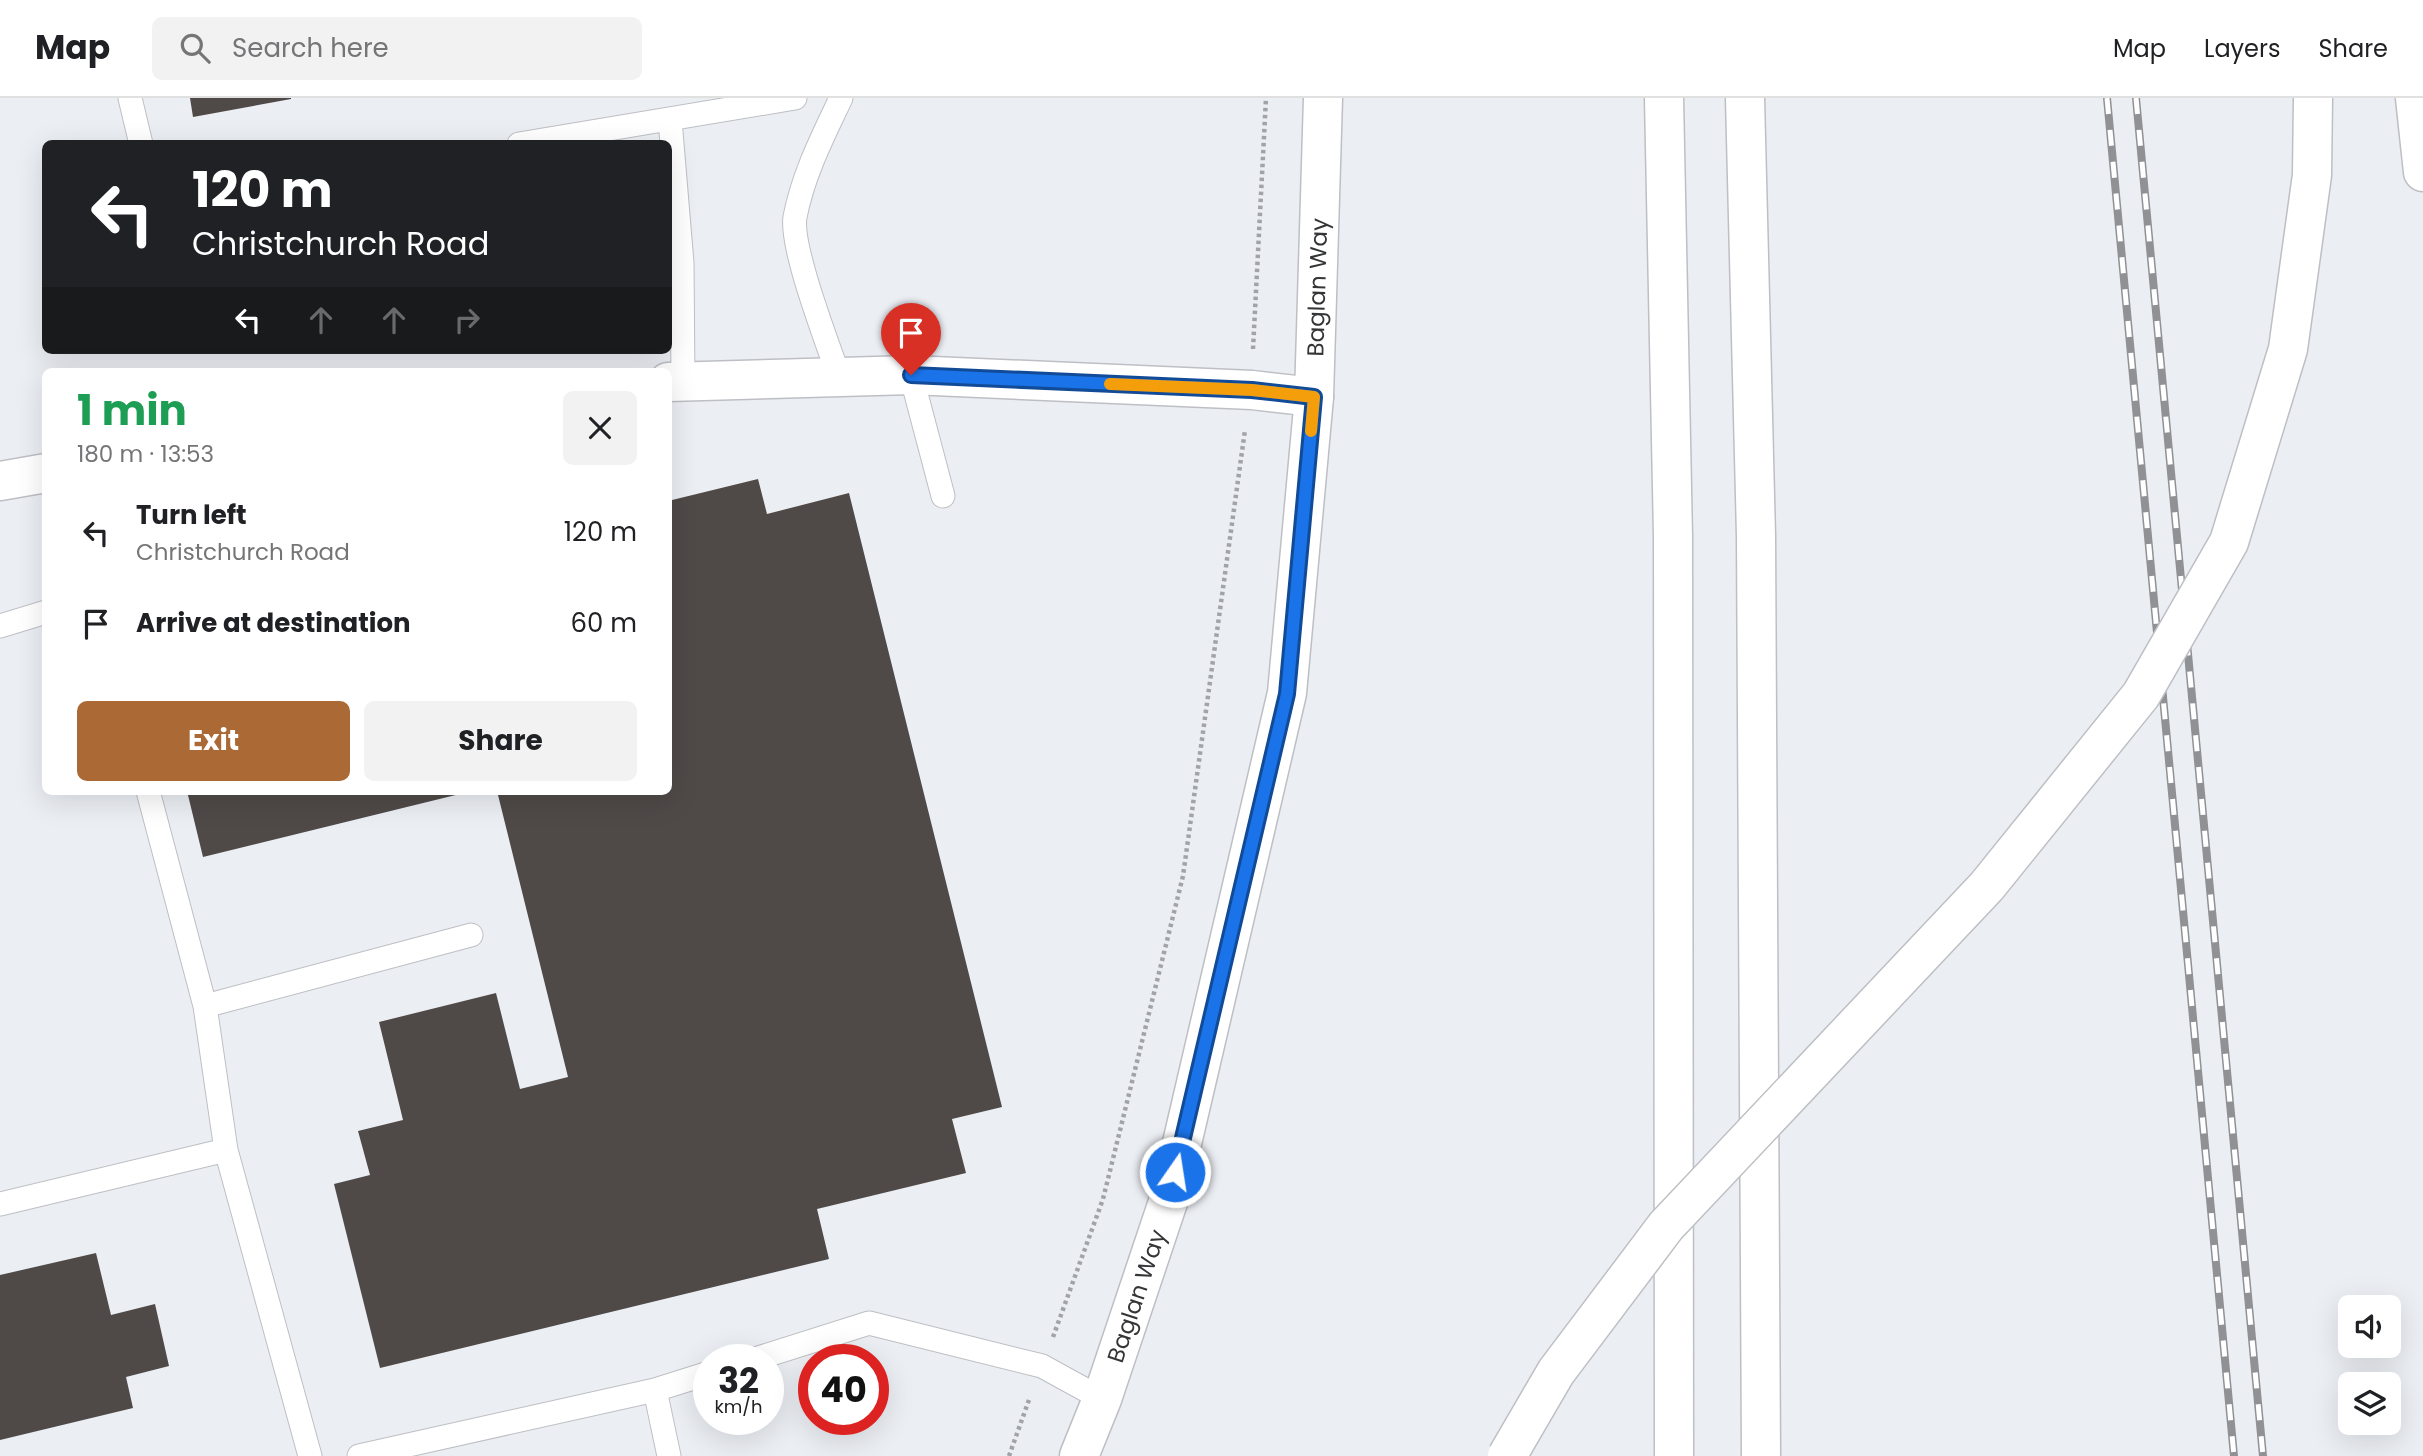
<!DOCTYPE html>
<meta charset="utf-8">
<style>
:root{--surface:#fff;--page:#f2f2f2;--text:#202124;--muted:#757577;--line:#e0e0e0;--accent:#ab6936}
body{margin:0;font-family:Poppins,sans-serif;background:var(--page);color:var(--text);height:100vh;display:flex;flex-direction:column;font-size:26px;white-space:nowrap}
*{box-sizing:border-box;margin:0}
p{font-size:23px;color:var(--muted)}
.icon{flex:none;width:38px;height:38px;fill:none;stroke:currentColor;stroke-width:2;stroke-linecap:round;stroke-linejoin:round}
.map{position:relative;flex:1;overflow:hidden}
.side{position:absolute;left:42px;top:270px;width:630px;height:427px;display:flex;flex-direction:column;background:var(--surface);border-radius:10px;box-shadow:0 7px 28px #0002}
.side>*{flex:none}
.banner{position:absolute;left:42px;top:42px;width:630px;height:214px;border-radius:10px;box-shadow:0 7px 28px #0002;background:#202124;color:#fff;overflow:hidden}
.fabs{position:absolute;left:2338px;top:1197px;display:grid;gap:14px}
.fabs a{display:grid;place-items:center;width:63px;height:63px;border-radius:10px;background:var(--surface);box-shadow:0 7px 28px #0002;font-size:35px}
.speed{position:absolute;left:693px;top:1246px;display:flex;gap:14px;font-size:35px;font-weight:700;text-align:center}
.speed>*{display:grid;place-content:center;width:91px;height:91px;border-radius:50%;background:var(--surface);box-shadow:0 7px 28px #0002;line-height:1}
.speed small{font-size:18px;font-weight:400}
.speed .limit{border:10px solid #d22;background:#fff;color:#111}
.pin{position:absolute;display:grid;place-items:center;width:60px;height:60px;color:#fff;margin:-72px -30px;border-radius:50% 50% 50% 0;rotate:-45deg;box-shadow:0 0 7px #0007}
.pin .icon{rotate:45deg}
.me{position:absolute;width:77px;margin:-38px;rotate:13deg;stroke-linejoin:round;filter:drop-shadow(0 0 5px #0008)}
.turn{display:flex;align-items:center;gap:24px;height:147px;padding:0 35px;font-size:32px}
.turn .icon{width:91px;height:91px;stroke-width:2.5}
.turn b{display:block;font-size:49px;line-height:60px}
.lanes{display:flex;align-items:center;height:66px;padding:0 35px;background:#0003;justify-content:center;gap:35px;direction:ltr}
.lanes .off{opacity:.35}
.round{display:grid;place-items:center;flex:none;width:74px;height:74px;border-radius:10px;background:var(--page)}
.head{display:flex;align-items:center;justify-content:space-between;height:119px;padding:0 35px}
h1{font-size:42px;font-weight:700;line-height:52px;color:#1e9e55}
.cta{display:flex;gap:14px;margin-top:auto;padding:14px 35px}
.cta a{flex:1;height:80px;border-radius:10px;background:var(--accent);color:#fff;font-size:28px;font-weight:700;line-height:80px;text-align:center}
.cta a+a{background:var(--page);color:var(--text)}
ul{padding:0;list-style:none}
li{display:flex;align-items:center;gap:21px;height:91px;padding:0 35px}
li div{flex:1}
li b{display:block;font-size:26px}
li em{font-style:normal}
header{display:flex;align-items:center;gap:42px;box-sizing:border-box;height:98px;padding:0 35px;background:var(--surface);border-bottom:2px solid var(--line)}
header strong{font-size:33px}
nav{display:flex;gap:38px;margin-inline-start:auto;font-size:24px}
.search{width:490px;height:63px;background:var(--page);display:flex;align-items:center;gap:18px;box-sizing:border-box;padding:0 24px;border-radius:10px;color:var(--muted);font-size:26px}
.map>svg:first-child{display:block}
.building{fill:#4f4a48}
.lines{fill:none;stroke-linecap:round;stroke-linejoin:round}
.service-casing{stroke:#bdbfc4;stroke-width:25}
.minor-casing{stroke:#bdbfc4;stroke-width:41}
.tertiary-casing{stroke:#bdbfc4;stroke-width:41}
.motorway-casing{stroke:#bdbfc4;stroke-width:41}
.path{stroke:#a1a3a7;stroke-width:4.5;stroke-dasharray:3.5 3.5;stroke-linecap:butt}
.service{stroke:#fff;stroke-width:23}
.minor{stroke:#fff;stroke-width:38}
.tertiary{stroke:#fff;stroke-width:38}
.motorway{stroke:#fff;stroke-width:38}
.rail-casing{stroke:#8f9194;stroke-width:8}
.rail{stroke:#fff;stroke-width:5;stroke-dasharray:16;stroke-linecap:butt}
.motorway-bridge-casing{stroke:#bdbfc4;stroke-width:41;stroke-linecap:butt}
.motorway-bridge{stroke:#fff;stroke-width:38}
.route-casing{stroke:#114b97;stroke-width:18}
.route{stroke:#1a73e8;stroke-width:12}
.slow{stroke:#f59e0b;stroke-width:12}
.labels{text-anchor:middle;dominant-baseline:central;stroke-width:7;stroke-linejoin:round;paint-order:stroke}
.street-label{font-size:23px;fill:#343537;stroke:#fff}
</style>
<header>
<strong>Map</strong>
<div class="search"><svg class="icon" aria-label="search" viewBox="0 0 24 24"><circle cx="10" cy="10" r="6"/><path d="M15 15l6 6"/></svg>Search here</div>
<nav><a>Map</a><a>Layers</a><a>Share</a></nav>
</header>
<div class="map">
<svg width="2423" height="1358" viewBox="0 0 2423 1358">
<rect width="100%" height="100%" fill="#ebeef3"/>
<path class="building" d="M190 0H291V1L193 19Z
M758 381 767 416 849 395 1002 1009 952 1021 966 1075 817 1111 829 1161 380 1270 334 1086 370 1077 358 1033 403 1022 379 924 496 895 520 991 568 979 497 693H668V403Z
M187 693H468V694L203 759Z
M96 1155 111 1217 155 1206 169 1268 126 1279 133 1310 0 1342V1177Z"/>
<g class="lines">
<g class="service-casing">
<path id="service" d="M130 0 141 46
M670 22 682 165 683 284
M519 46 795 0
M911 277 943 398
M839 279C828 246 790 149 795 119 803 77 823 38 841 0
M0 528 46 514
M148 693 205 908 226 1052 310 1358
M205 908 471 837
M0 1106 226 1052
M752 1262 869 1225 1042 1268 1102 1301
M655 1292 669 1358
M359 1358 655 1292 709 1275"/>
</g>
<g class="minor-casing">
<path id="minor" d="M668 284 911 277 1252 292 1314 299
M0 383 46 375"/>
</g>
<g class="tertiary-casing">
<g id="tertiary">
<path id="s1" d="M1079 1358 1102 1301 1169 1101 1287 595 1314 299 1323 0"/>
</g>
</g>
<g class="motorway-casing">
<path id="motorway" d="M1664 0 1673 439 1674 1358
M1745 0 1756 438 1761 1358
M2415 0 2423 74"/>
</g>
<path class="path" d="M1253 251 1266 0
M1053 1239 1103 1101 1183 778 1245 332
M1009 1358 1030 1299"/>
<use href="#service" class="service"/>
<use href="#minor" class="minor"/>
<use href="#tertiary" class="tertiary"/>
<use href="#motorway" class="motorway"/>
<g class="rail-casing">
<path id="rail" d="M2107 0 2234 1358
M2136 0 2263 1358"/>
</g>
<use href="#rail" class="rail"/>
<g class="motorway-bridge-casing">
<path id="motorway-bridge" d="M1507 1358 1556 1274 1666 1128 1987 788 2141 597 2229 444 2288 251 2312 77 2313 0"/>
</g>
<use href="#motorway-bridge" class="motorway-bridge"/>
</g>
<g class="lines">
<g class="route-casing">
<path id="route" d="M911 277 1252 292 1314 299 1287 596 1175 1074"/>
</g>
<use href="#route" class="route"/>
<path class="slow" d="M1110 286 1252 292 1314 299 1311 333"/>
</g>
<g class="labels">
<g class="street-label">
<text stroke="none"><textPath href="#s1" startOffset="1199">Baglan Way</textPath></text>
<text stroke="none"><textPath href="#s1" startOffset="170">Baglan Way</textPath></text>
</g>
</g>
</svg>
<div class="fabs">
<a><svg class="icon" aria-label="sound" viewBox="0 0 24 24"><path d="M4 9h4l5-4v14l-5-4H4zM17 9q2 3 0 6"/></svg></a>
<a><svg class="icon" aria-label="layers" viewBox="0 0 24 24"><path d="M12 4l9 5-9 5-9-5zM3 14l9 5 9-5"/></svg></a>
</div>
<div class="speed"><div>32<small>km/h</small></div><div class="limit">40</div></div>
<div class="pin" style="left:911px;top:277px;background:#d93025"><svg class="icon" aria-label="arrive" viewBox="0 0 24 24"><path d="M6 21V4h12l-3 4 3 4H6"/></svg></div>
<svg class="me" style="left:1175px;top:1074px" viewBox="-20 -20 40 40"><circle r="17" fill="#1a73e8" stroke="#fff" stroke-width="3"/><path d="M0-11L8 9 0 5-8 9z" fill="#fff"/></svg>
<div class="banner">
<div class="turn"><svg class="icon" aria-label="left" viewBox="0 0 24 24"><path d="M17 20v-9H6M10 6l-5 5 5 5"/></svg><div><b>120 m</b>Christchurch Road</div></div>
<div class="lanes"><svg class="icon" aria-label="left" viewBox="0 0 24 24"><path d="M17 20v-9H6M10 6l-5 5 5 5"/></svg><svg class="icon off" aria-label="ahead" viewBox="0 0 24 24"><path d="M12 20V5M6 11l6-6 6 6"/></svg><svg class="icon off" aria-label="ahead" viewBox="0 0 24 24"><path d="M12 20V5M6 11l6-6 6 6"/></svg><svg class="icon off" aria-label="right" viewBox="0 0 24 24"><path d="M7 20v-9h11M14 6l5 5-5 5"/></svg></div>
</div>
<section class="side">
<div class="head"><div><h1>1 min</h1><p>180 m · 13:53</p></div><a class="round"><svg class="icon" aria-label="close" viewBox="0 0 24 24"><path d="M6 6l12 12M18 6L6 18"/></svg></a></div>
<ul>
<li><svg class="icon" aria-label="left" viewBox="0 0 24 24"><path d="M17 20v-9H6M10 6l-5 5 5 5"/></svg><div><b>Turn left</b><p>Christchurch Road</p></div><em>120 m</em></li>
<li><svg class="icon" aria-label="arrive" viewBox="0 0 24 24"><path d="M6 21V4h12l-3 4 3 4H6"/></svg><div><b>Arrive at destination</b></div><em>60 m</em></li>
</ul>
<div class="cta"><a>Exit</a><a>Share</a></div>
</section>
</div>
